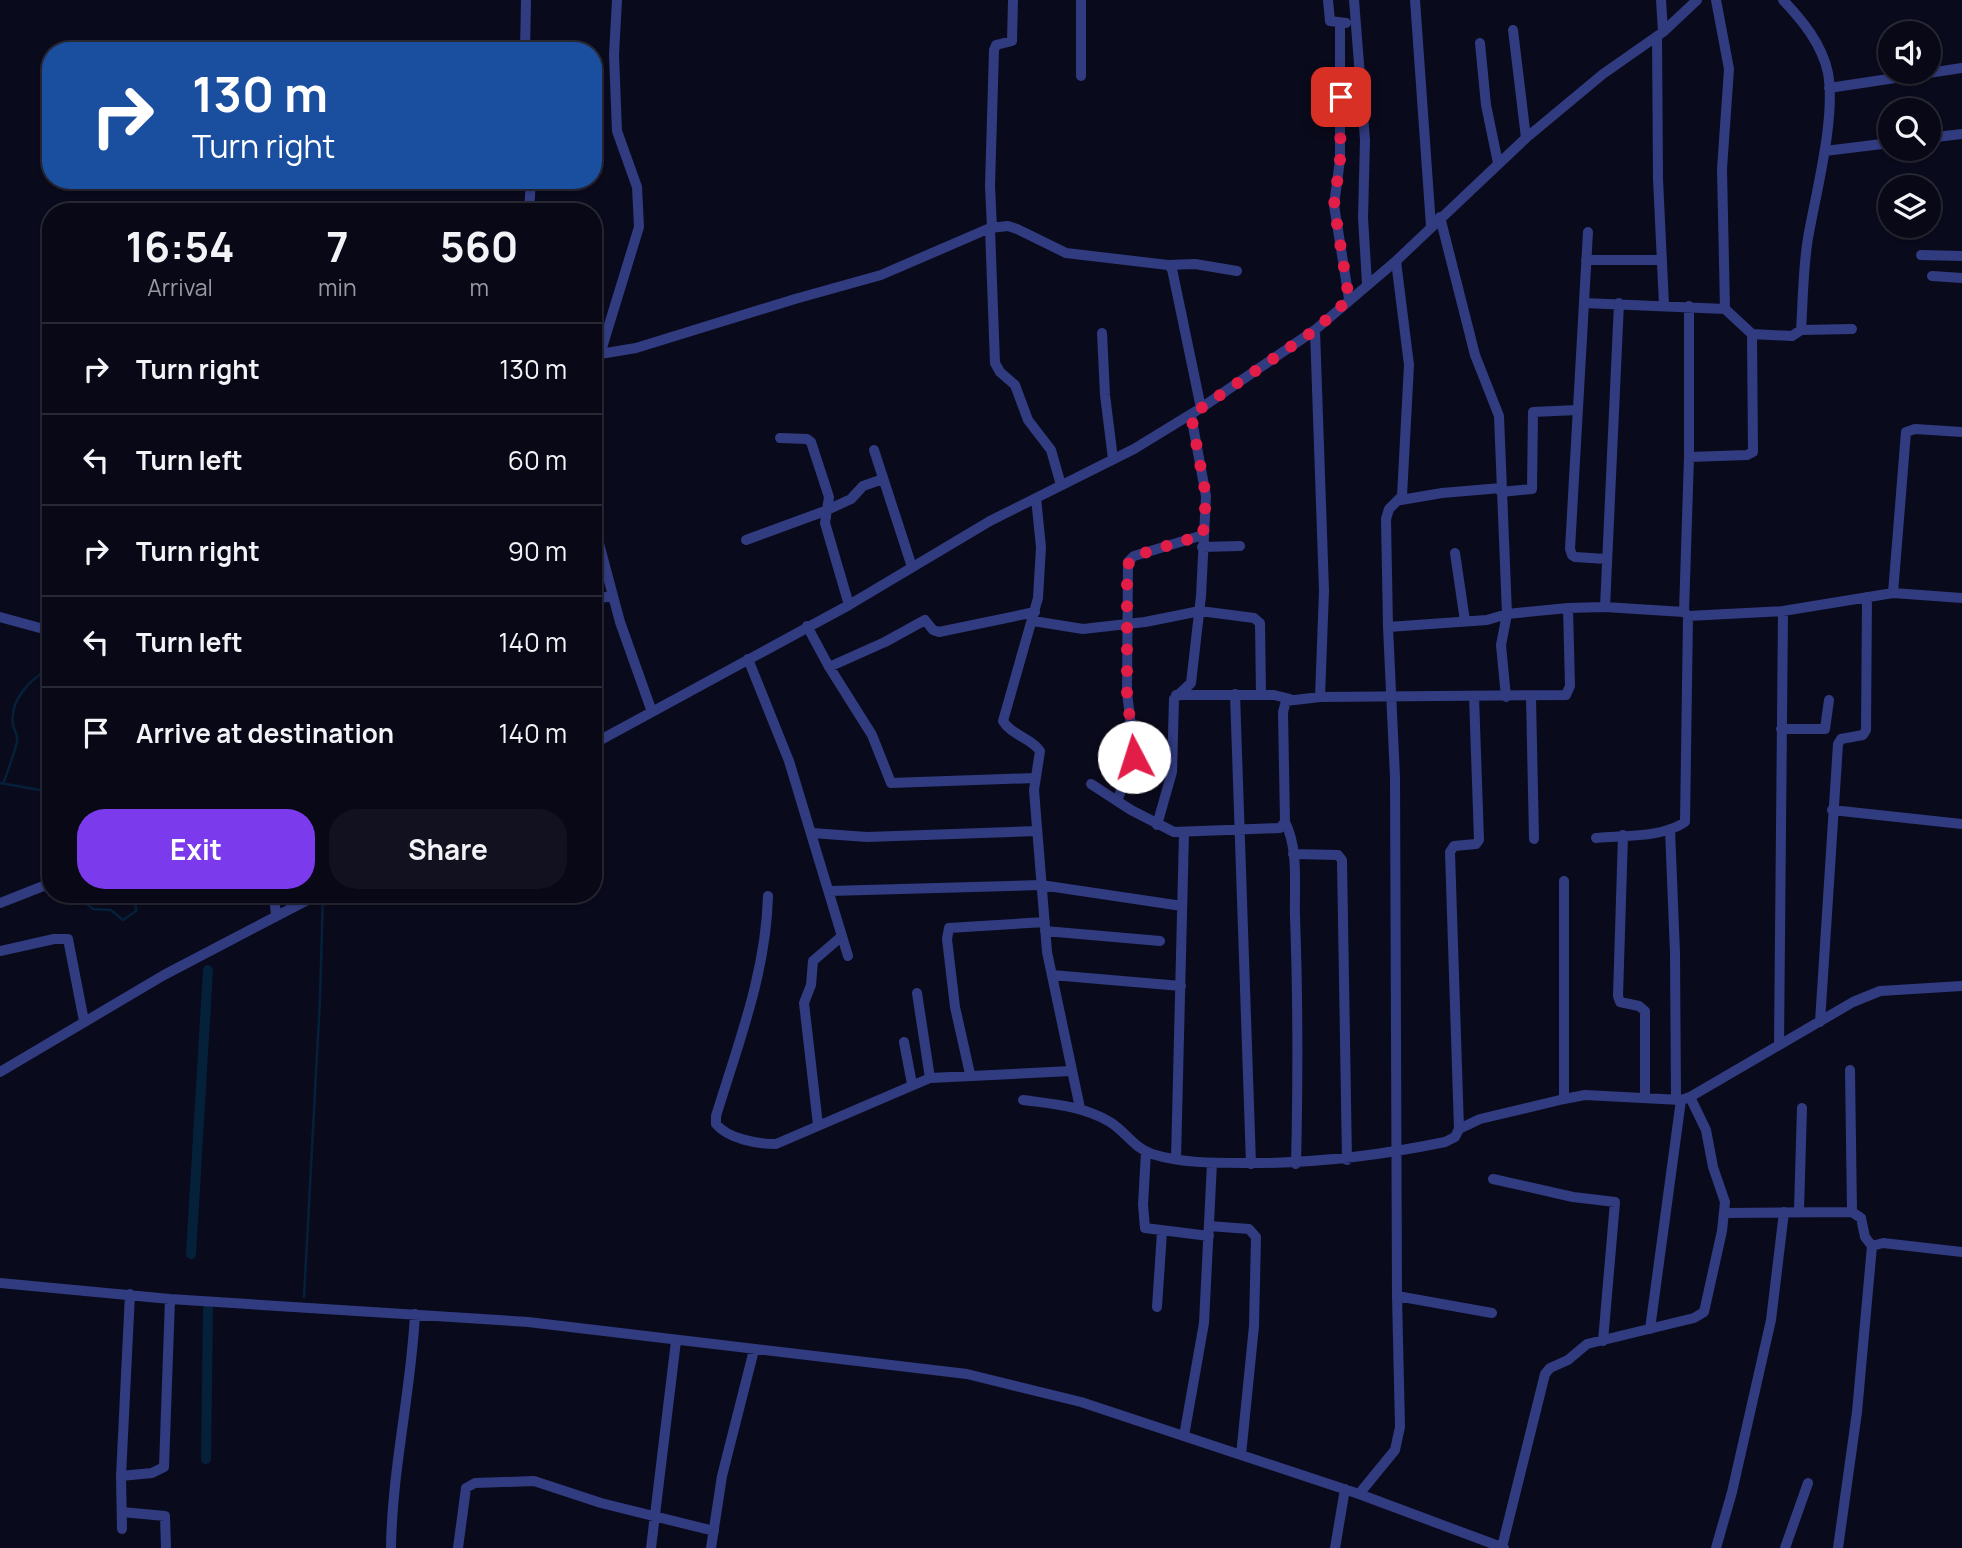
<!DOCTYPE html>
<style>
:root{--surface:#080816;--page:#11111f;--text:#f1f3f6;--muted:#989aa1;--line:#292935;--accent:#7c3aed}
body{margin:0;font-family:Manrope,sans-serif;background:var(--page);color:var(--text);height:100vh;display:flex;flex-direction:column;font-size:26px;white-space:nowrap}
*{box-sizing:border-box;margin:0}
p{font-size:23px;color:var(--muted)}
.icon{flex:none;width:38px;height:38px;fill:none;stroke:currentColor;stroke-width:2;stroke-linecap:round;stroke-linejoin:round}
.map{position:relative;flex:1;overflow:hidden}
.details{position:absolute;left:42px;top:203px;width:560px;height:700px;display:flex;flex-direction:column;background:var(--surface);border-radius:28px;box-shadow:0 2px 5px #0004,0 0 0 2px var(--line)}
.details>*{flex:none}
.banner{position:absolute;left:42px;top:42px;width:560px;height:147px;border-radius:28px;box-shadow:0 2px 5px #0004,0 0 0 2px var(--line);background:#1a4fa0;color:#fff;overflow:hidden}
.controls{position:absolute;left:1878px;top:21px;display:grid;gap:14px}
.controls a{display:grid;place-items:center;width:63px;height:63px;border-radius:50%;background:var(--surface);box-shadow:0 2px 5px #0004,0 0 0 2px var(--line);font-size:35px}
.pin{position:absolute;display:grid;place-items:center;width:60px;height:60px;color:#fff;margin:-30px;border-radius:14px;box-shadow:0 4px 10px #0006}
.me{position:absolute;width:77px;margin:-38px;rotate:355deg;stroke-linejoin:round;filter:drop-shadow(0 0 5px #0008)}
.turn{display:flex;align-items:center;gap:24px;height:147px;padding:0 35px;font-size:32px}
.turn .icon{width:91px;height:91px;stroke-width:2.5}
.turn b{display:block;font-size:49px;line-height:60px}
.eta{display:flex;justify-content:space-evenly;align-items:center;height:119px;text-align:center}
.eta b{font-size:42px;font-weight:700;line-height:49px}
.button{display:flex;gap:14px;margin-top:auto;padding:14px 35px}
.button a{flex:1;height:80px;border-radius:28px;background:var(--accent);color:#fff;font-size:28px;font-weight:700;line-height:80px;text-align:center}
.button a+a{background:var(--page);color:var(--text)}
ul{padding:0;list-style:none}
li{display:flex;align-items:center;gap:21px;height:91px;padding:0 35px;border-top:2px solid var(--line)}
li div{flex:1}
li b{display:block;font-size:26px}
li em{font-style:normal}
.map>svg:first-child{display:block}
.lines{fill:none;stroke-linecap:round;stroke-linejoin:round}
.stream{stroke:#05213a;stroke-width:2.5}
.canal{stroke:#05213a;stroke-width:10}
.minor{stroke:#313b80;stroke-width:10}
.route{stroke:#e11d48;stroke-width:12;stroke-dasharray:0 21.6}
</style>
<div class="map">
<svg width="1962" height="1548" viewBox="0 0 1962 1548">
<rect width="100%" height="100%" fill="#0a0a1d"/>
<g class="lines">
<path class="stream" d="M0 783 51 792
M3 783C6 777 16 748 17 741 18 734 14 731 13 725 9 700 31 678 51 668
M74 894 93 909 111 910 123 920 136 911 135 894
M304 1297 320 999 323 894"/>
<path class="canal" d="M191 1254 208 970
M206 1459 208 1309"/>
<path class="minor" d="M1328 0 1330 21 1346 23
M1354 0 1365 140 1363 218 1367 283
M1415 0 1431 226
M1661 0 1663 32
M1716 0 1729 69 1722 169 1725 309 1752 334 1792 336 1801 330C1803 300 1803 268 1808 238 1816 192 1836 118 1828 73 1822 44 1802 20 1783 0
M1340 23V160L1334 205 1349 299
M1513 30 1526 138
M1657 36 1658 179 1664 305
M1480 43 1486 105 1498 163
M525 51 526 0
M1081 76V0
M1829 88 1962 68
M1928 138 1962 134
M1825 151 1890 143
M529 212 531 180
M1440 217 1475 355 1499 416 1507 614 1501 645 1506 697
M990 228 995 363 1000 372 1015 385 1028 420 1051 450 1061 485
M992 228 990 186 994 50 996 45 1012 41 1013 0
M1588 232 1570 549 1572 555 1575 557 1606 559
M1921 255 1962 256
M1586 260H1662
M1168 265 1195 264 1237 271
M1932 276 1962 278
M1584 303 1725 309
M1315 330 1324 591 1320 697
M1801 330 1852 329
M1102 333 1105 395 1113 459
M600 354 636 348 795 299 881 275 990 228 1008 226 1017 229 1066 253 1168 265 1172 269 1201 408
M593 377 639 227 637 187 617 131 614 55 617 0
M780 438 807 439 811 442 829 497 825 523 849 605
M874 450 912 567
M1689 457 1747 455 1753 452 1752 334
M1501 492 1532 489 1533 412 1577 410
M1036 498 1041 547 1038 598 1003 721C1011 735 1031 738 1040 751L1034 790 1047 952 1080 1108
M1401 500 1442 493 1501 488
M593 521 620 622 652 712
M746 540 825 511 851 499 863 486 883 479
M1202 547 1240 546
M1455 553 1465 621
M1893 593 1906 432 1915 429 1962 432
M593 599 613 596
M1605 607 1619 303
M1684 612 1689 457V306
M0 617 51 631
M1033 621 1083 629 1145 622 1200 611 1254 618 1260 623 1261 694
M807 626 828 665 872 735 891 783 1035 778
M1388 627 1386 519 1389 509 1402 496 1409 365 1396 261
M748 659 789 761 848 956
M829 667 885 642 925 620 933 630 939 632 1035 612
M1235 694 1251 1164
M1176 695H1274L1290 699
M1531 697 1534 839
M1781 729H1825L1829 700
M593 744 849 605 990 521 1134 449 1201 408 1315 330 1396 261 1526 138 1603 74 1663 32 1697 0
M1091 784 1131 810 1174 832 1280 828 1285 822 1283 712 1286 701 1320 697 1566 695 1570 686 1568 608
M1117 801 1131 766 1134 749 1127 693 1128 562 1134 556 1203 535
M1832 810 1962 824
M1285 822C1299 849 1294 887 1295 917 1298 999 1298 1081 1296 1164
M1157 825 1172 772 1174 699 1191 683 1201 596 1206 496 1191 415
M1670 829 1675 953 1676 1099
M812 833 867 837 1037 831
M1623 835 1618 996 1620 1002 1639 1006 1645 1011V1098
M1596 838C1624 835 1662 838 1685 822L1688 616
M1293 854 1338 855 1342 860 1347 1160
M829 891 1041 885 1182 906
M274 894 276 916
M768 896C766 973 738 1044 716 1116V1124C728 1139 758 1144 776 1144L930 1078 1071 1071
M0 903 51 883
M1045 931 1160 941
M0 951 54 939H68L84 1021
M1052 975 1181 986
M917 993 930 1078
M1820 1022 1838 744 1841 739 1863 735 1866 730 1867 597
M904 1042 912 1084
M1779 1045 1783 611
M1850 1070 1852 1212
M0 1072 164 975 319 894
M970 1074 955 1007 947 939 949 928 1045 922
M1564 1099V881
M1023 1100C1053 1104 1083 1106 1110 1122 1126 1132 1134 1148 1152 1154 1181 1163 1213 1163 1243 1163 1312 1164 1377 1156 1445 1142L1455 1137 1459 1129 1480 1119 1564 1099 1585 1095 1681 1100 1690 1097 1853 1002 1880 991 1962 986
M818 1125 804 1003 811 985 813 961 842 936
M1459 1129 1450 852 1454 846 1476 844 1479 840 1474 696
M1146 1152 1143 1205 1145 1228 1209 1236
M1176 1159 1184 833
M1493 1179 1573 1197 1615 1202 1603 1341
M1799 1210 1802 1108
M1726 1213 1852 1212 1861 1218 1865 1237 1872 1246 1857 1412 1838 1548
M1209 1226 1249 1229 1256 1237 1254 1326 1241 1455
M1872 1246 1883 1243 1962 1252
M0 1283 170 1299 528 1322 967 1374 1081 1402 1359 1494 1504 1548
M1397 1296 1492 1313
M1157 1307 1162 1232
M1650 1329 1681 1100
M1184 1436 1204 1323 1212 1163
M121 1476 130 1294
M1359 1494 1395 1450 1400 1427 1397 1296 1395 777 1388 627 1487 620 1507 614 1568 608 1605 607 1684 612 1688 616 1783 611 1893 593 1962 598
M122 1512 165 1516 166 1548
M122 1529 121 1476 152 1473 164 1467 170 1299
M1502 1547 1545 1374 1550 1368 1568 1360 1587 1344 1694 1318 1704 1312 1722 1231 1725 1202 1713 1167 1706 1130 1690 1097
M391 1548C392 1469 411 1393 415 1314
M458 1548 466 1488 475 1483 534 1481 601 1503 714 1531
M651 1548 676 1341
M711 1548 722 1476 754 1350
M1335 1548 1345 1489
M1716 1548 1732 1492 1771 1320 1784 1212
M1785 1548 1808 1483"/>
</g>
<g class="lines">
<path class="route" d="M1134 757 1127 693V566L1134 556 1203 535 1206 496 1191 415 1315 330 1349 299 1334 205 1340 160 1341 97"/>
</g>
</svg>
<div class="controls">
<a><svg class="icon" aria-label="sound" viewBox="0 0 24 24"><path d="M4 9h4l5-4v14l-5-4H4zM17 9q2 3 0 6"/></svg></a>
<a><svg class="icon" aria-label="search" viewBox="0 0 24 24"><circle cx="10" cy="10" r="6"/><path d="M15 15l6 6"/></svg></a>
<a><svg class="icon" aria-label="layers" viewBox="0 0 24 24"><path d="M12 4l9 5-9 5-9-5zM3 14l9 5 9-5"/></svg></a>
</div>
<div class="pin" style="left:1341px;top:97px;background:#d93025"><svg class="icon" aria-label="arrive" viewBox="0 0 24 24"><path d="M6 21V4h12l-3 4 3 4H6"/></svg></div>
<svg class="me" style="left:1134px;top:757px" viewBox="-20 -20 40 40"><circle r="19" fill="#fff"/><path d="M0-13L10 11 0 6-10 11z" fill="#e11d48"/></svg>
<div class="banner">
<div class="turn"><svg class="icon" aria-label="right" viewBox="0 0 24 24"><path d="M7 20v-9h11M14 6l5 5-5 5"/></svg><div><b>130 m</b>Turn right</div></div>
</div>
<section class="details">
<div class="eta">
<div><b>16:54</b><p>Arrival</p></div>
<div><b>7</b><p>min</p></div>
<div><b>560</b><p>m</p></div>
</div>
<ul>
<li><svg class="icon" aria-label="right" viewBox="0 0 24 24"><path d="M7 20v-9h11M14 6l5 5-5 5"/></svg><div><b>Turn right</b></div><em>130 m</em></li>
<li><svg class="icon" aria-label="left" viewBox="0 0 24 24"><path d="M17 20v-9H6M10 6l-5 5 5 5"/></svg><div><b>Turn left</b></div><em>60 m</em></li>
<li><svg class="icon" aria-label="right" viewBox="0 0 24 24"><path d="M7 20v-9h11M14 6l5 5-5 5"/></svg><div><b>Turn right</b></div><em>90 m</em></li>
<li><svg class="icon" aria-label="left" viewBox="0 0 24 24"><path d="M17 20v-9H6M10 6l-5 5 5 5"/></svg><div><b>Turn left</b></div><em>140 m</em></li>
<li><svg class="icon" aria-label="arrive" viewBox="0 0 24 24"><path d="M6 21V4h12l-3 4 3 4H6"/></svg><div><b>Arrive at destination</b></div><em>140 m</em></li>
</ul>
<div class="button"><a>Exit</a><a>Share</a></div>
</section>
</div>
